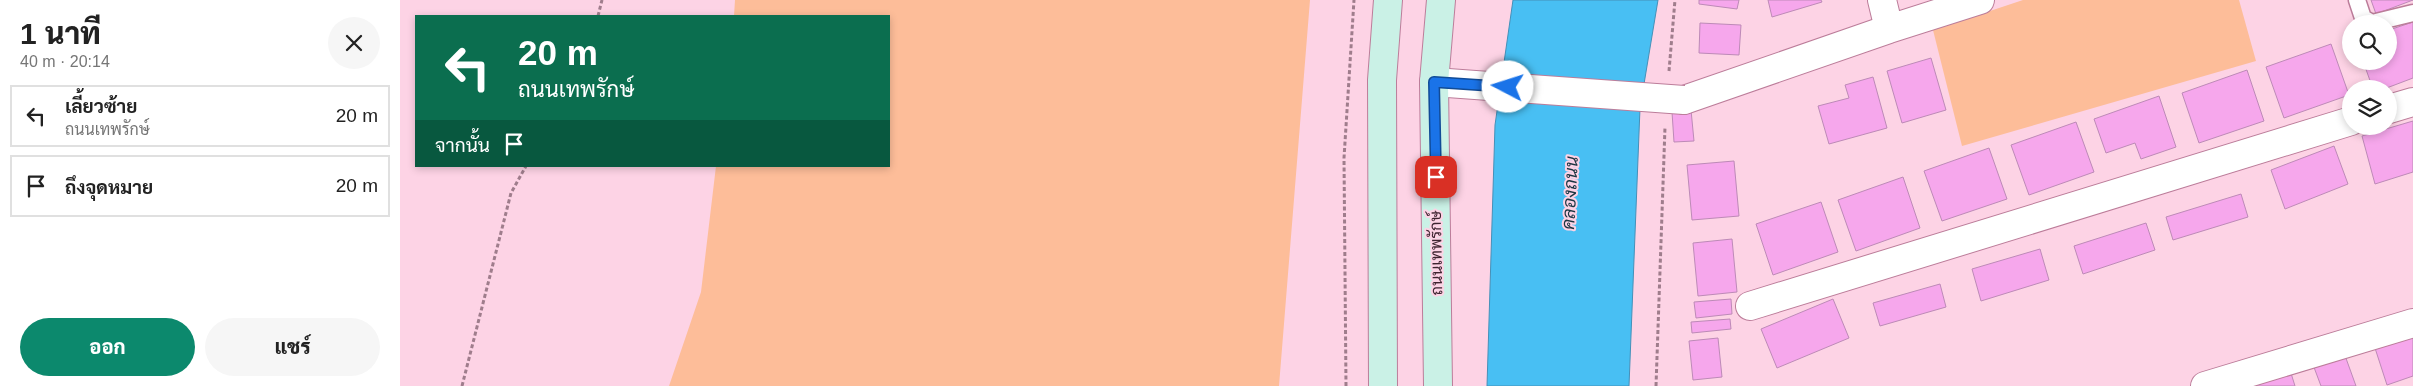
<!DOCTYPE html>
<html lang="th">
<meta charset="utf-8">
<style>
:root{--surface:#fff;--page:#f6f6f6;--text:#222;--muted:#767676;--line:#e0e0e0;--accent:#0c896d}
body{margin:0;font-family:Helvetica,Sarabun,sans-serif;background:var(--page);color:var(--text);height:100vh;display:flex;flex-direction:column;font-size:19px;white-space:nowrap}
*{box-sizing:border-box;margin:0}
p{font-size:16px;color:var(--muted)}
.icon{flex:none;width:28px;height:28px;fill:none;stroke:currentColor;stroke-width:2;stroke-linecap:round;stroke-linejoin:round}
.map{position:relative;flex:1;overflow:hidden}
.sheet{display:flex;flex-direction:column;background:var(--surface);width:400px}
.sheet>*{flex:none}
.top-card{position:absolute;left:15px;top:15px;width:475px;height:152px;border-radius:0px;box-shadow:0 2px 8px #0003;background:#0b6e4f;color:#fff;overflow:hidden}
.tools{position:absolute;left:1942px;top:15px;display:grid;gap:10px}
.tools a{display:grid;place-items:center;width:55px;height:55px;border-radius:50%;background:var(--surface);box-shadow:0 2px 8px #0003;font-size:25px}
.pin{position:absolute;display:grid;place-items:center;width:42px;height:42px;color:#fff;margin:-21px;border-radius:10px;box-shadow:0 2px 8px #0006}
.me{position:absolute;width:55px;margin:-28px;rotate:275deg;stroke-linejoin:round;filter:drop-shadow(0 0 4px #0008)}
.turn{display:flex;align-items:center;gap:18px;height:105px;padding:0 20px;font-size:22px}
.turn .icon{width:65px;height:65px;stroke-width:2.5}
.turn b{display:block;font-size:35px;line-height:42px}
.then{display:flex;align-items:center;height:48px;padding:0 20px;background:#0003;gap:10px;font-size:19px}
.round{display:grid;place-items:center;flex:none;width:52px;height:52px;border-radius:26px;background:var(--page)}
.head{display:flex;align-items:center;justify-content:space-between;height:85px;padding:0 20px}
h1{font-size:30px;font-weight:800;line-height:38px}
.button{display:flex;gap:10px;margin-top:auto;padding:10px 20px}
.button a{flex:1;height:58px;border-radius:30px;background:var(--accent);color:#fff;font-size:20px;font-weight:800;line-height:58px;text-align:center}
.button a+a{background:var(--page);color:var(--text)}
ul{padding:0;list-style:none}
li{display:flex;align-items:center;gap:15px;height:62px;margin:0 10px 8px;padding:0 10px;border:2px solid var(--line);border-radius:0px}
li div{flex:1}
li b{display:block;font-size:19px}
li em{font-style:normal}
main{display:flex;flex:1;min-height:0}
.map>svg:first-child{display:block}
.green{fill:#fdbd99}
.water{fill:#48bff3;stroke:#4590b8}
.building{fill:#f6a7ec;stroke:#bd8ab7}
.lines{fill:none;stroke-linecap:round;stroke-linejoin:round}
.lane-casing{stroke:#bc7d9a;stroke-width:19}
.street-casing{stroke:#bc7d9a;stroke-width:30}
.secondary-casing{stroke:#bc7d9a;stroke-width:30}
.path{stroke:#9f7d8c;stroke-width:3;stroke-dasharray:4 2.5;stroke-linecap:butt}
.lane{stroke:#fff;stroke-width:16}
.street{stroke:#fff;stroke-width:28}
.secondary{stroke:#caf1e6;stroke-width:28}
.street-bridge-casing{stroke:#bc7d9a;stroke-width:30;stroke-linecap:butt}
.street-bridge{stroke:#fff;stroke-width:28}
.route-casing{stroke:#114b97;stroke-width:12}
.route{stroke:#1a73e8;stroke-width:9}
.labels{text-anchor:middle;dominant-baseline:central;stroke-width:4;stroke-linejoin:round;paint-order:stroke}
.street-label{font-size:16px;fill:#3d232f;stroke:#fdd3e5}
.water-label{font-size:18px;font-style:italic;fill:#1d3642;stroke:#fdd3e5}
</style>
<main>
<section class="sheet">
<div class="head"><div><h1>1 นาที</h1><p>40 m · 20:14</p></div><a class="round"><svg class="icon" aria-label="close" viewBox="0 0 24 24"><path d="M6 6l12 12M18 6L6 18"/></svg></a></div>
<ul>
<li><svg class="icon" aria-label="left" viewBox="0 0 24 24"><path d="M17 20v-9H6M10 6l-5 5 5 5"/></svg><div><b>เลี้ยวซ้าย</b><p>ถนนเทพรักษ์</p></div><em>20 m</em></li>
<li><svg class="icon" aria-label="arrive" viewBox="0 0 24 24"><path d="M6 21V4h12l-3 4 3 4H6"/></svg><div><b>ถึงจุดหมาย</b></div><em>20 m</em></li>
</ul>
<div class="button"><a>ออก</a><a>แชร์</a></div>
</section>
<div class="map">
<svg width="2013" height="386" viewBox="0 0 2013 386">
<rect width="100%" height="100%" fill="#fdd3e5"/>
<path class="green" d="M335 0H910L879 386H269L301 292 316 166H489V16H334Z
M1623 0H1839L1856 61 1562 146 1533 30Z"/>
<path class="water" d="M1113 0H1258L1240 108 1229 386H1087L1095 125Z"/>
<path class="building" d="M1299 0H1339L1337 9 1299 4Z
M1368 0H1421L1422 2 1372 17Z
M1971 0H2013L1976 14Z
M2013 22V78L1984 89H1973L1963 61H1989V30Z
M1300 23 1341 25 1339 55 1299 53Z
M1931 44 1949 95 1884 118 1866 67Z
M1531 58 1546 110 1502 123 1487 71Z
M1847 70 1864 121 1799 143 1782 93Z
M1473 77 1487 128 1429 144 1418 106 1449 98 1445 85Z
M1759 96 1776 147 1741 159 1735 143 1706 153 1694 119Z
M1291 110 1294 141 1274 142 1272 112Z
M2013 121V172L1975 184 1962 136Z
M1676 122 1694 172 1629 195 1611 145Z
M1934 146 1948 184 1885 209 1871 170Z
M1589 148 1607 199 1542 221 1524 171Z
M1334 161 1339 216 1292 220 1287 165Z
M1503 177 1520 228 1456 251 1438 200Z
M1841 194 1848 217 1773 240 1766 217Z
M1421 202 1438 252 1373 275 1356 224Z
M1746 223 1755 250 1683 274 1674 246Z
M1332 239 1337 292 1298 296 1293 243Z
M1640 249 1649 280 1581 301 1572 269Z
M1540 284 1546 307 1480 326 1473 303Z
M1331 299 1332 314 1296 318 1294 302Z
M1433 299 1449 338 1377 368 1361 329Z
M1330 319 1331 329 1292 333 1291 322Z
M2013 332V376L1987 385 1974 345Z
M1318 338 1322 377 1293 380 1289 341Z
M1943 350 1956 386H1921L1912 362Z
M1890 370 1895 386H1853V384Z"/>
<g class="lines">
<g class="lane-casing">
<path id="lane" d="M1957 0 1963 18 1972 23 2013 13"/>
</g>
<g class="street-casing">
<path id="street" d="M1482 0 1489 29
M1034 82 1089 86
M1284 100 1489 29 1580 0
M1989 109 2013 102
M1350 306 1951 121
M1805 386 2013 323"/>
</g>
<g class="secondary-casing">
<path id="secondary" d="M983 386 982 80 988 0
M1038 386 1034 82 1041 0"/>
</g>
<path class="path" d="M198 16 202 0
M1269 71 1275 0
M62 386 111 193 126 166
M946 386 944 158 954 0
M1256 386 1265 127"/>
<use href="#lane" class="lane"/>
<use href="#street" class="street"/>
<use href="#secondary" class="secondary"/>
<g class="street-bridge-casing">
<path id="street-bridge" d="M1089 86 1284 100"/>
</g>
<use href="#street-bridge" class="street-bridge"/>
</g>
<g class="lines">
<g class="route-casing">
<path id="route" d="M1036 177 1034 82 1108 87"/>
</g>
<use href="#route" class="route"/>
</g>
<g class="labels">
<g class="street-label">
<text transform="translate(1036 253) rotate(-91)">ถนนเทพรักษ์</text>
</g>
<g class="water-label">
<text transform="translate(1170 193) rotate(-87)">คลองถนน</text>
</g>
</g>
</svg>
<div class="tools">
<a><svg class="icon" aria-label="search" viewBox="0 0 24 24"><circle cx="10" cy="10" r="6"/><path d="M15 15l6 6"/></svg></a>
<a><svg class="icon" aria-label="layers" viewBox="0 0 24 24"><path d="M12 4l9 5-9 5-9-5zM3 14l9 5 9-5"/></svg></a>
</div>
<div class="pin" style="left:1036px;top:177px;background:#d93025"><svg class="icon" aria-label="arrive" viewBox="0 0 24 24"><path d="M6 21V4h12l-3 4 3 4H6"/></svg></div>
<svg class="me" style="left:1108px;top:87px" viewBox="-20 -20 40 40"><circle r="19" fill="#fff"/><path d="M0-13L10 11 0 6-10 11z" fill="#1a73e8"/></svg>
<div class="top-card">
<div class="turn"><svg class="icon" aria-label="left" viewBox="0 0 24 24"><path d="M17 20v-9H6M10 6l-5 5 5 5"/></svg><div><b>20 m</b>ถนนเทพรักษ์</div></div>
<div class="then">จากนั้น<svg class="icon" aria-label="arrive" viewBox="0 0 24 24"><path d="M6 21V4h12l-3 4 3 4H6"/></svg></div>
</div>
</div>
</main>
